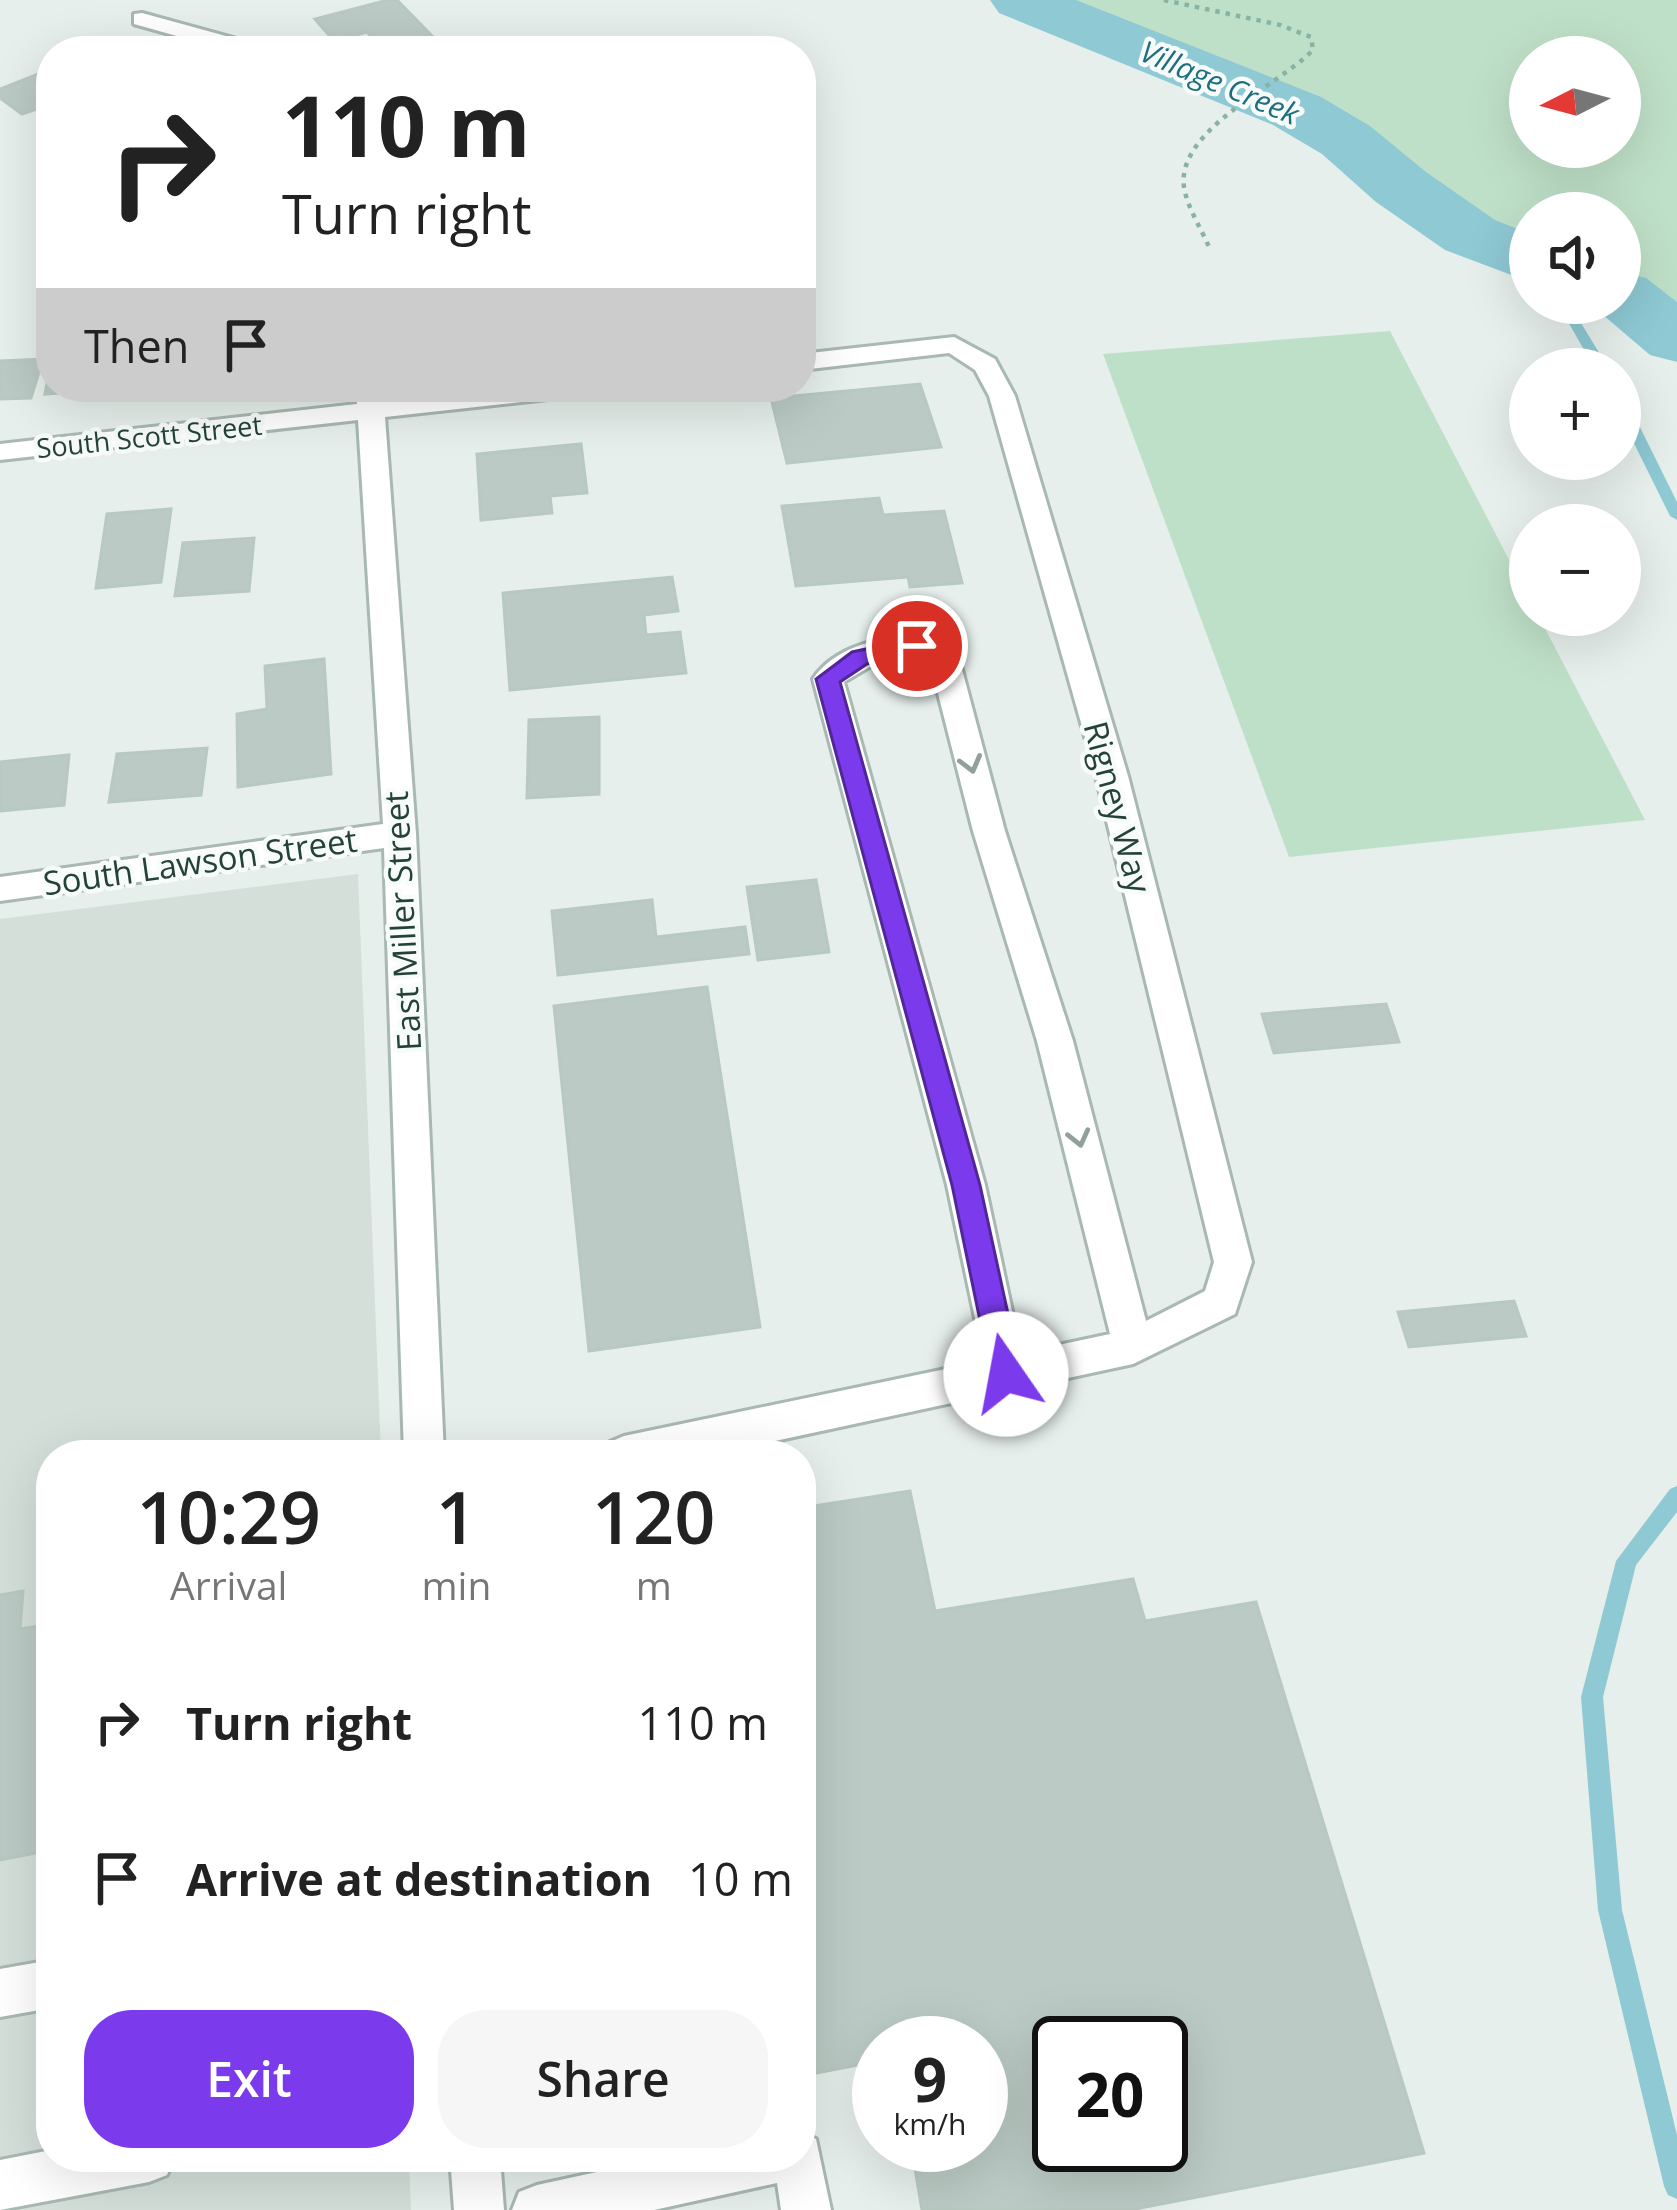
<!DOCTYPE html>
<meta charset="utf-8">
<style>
:root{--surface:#fff;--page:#f6f6f6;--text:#222;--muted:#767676;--accent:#7c3aed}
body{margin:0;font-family:"Open Sans",sans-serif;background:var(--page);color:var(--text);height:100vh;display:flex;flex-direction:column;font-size:45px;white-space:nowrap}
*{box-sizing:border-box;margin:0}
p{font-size:39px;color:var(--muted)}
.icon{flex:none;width:66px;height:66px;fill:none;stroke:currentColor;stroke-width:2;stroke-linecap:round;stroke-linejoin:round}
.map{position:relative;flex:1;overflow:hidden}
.side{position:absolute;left:36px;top:1440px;width:780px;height:732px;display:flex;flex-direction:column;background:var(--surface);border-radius:48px;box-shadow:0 12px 48px #0002}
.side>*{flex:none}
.guide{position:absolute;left:36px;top:36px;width:780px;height:366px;border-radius:48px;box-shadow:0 12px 48px #0002;background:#fff;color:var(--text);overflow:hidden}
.needle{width:78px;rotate:264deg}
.controls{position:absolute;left:1509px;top:36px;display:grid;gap:24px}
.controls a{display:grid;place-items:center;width:132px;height:132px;border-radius:50%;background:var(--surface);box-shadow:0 12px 48px #0002;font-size:60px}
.speed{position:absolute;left:852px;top:2016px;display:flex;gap:24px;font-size:60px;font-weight:700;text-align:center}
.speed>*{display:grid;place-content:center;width:156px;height:156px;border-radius:50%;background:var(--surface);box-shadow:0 12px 48px #0002;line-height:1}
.speed small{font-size:30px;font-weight:400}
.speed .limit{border:6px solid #111;border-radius:18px;background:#fff;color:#111}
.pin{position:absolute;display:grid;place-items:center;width:102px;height:102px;color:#fff;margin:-51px;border:6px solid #fff;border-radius:50%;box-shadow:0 3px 12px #0007}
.me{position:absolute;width:132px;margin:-66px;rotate:348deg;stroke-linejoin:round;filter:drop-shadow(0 0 9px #0008)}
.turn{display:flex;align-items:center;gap:42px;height:252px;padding:0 48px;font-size:54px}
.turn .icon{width:156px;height:156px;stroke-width:2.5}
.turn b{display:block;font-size:84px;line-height:102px}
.then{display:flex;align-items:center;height:114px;padding:0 48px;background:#0003;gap:24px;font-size:45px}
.eta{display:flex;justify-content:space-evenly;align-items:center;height:204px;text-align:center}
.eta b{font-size:72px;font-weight:600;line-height:84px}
.button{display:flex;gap:24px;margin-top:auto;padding:24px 48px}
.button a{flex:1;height:138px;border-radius:48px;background:var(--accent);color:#fff;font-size:48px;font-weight:600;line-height:138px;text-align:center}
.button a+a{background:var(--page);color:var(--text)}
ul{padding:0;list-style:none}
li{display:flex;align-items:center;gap:36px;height:156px;padding:0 48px}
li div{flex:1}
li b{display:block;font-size:45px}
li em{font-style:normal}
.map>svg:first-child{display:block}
.built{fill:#d4dfda}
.green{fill:#bfe0c8;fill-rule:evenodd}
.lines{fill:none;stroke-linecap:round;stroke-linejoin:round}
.stream{fill:#8ec9d4;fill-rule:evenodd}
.river{fill:#8ec9d4;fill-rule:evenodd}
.building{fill:#bbcac4;stroke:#b8c9c2;stroke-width:3;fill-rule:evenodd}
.minor-casing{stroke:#a8b8b2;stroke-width:6}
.path{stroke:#86b3a5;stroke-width:4.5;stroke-dasharray:4.5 6;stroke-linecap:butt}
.minor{fill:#fff;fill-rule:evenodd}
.oneway{stroke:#92a09c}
.route{fill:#7c3aed;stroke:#51269a;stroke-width:3}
.labels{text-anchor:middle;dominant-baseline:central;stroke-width:9;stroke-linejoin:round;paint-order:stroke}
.far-street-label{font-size:27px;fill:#24423a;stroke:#f7fbf9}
.far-water-label{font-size:30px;font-style:italic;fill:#1c6f80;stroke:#f7fbf9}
.street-label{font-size:33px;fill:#24423a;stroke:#f7fbf9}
</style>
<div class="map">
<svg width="1677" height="2210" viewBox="0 0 1677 2210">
<rect width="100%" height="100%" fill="#e6efeb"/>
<path class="built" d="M358 874 381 1455H51V2157H409L411 2210H0V919Z"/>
<path class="green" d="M1049 0H1677V302L1620 281V213H1530V247L1473 225 1321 110ZM1530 57H1620V147H1530Z
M1390 331 1530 600V615H1538L1645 820 1289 857 1103 354Z"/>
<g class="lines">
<path class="stream" d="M1513 253 1523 256 1530 266V280L1526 279 1511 256Z
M1551 303H1564L1578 318 1609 369H1595L1567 320Z
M1620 397 1627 401 1677 502V520L1670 516 1620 415Z
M1677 1486V1512L1636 1565 1603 1697 1622 1910 1677 2135V2199L1668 2195 1664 2186 1598 1910 1581 1697 1616 1561 1670 1489Z"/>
<path class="river" d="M990 0H1076L1321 97 1370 126 1426 172 1495 220 1530 234V282L1445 250 1376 202 1322 154 1273 125 999 13Z
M1620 272 1646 278 1677 302V362L1650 355 1589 303H1620Z"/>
</g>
<path class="building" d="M388 0H397L432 36 383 49 367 32 334 41 315 19Z
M51 69V104L22 114 0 98V89Z
M43 359 31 398 0 399V361Z
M51 360V387H141L45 394Z
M920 384 941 447 787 463 771 398Z
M581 444 587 493 550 496 552 513 481 520 477 454Z
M879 498 883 515 944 511 962 583 910 587 908 577 796 586 782 506Z
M171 509 161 582 96 588 107 514Z
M254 538 249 591 175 596 183 543Z
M672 577 678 611 644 615 646 635 680 632 686 673 510 690 503 593Z
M324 659 331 774 238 787 237 714 267 709 265 666Z
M599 717V794L527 798 529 720Z
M207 748 201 795 109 802 117 754Z
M69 755 64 805 0 811V762Z
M816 880 829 952 758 960 747 887Z
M652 900 656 937 745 927 749 954 558 975 552 911Z
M707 987 760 1327 589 1351 554 1006Z
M1386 1004 1399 1042 1274 1053 1262 1014Z
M1514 1301 1526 1336 1409 1347 1398 1312Z
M910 1491 935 1611 1133 1579 1145 1621 1256 1602 1424 2153 1130 2210H922L911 2145H981V2043H879V2061L801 2076V1508ZM1059 2043H1161V2145H1059Z
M23 1591 20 1629 51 1624V1850L0 1860V1595Z"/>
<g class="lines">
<g class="minor-casing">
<path id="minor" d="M142 13 262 46 265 51H230L134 24V14Z
M954 337 995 359 1015 396 1128 776 1252 1262 1235 1314 1133 1364 710 1455H604L610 1442 624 1436 984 1361 947 1185 813 679C838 641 905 629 947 641L960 662 1005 831 1073 1041 1146 1321 1205 1291 1214 1262 1096 776 989 396 975 370 949 353 801 370V354ZM907 657H927L930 662 973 831 1037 1041 1110 1334 1021 1353 985 1185 844 682 876 663Z
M356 387H382L383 401 512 387H597L584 395 385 417 416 834 444 1455H404L384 848 0 901V877L383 824 358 420 0 460V444L357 404Z
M51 1960V2008L0 2017V1969Z
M801 2133 816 2139 831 2210H781L777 2183 654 2210H512L519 2192 537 2185 666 2157H801Z
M51 2150V2157H174L167 2175 149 2182 0 2210V2160Z
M450 2157H500L504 2210H454Z"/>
</g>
<path class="path" d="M1164 0 1280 25 1311 37 1313 50C1278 86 1176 130 1184 187 1187 207 1201 228 1209 247"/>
<use href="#minor" class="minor"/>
</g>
<defs><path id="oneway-chevron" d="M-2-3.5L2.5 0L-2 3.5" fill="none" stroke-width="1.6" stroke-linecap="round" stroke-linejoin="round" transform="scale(3)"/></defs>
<g class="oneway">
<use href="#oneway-chevron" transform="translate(971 764) rotate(75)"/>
<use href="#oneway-chevron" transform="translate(1079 1138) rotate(76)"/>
</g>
<path class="route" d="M917 638 928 646 925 651 867 664 840 682 980 1185 1021 1374 1017 1384 1006 1388 996 1384 991 1374 952 1185 816 679 852 652Z"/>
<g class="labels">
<g class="far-street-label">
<text transform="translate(149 436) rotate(-6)">South Scott Street</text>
</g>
<g class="far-water-label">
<text transform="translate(1220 82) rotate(23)">Village Creek</text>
</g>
<g class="street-label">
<text transform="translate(1118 807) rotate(75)">Rigney Way</text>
<text transform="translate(200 861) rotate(-8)">South Lawson Street</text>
<text transform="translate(402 921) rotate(-93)">East Miller Street</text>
</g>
</g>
</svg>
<div class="controls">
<a><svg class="needle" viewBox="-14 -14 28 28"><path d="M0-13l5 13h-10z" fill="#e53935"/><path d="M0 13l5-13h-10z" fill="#767676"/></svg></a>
<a><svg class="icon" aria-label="sound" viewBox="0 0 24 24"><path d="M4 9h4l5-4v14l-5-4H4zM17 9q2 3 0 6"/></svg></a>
<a>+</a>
<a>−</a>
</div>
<div class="speed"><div>9<small>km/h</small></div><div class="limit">20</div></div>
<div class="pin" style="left:917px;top:646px;background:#d93025"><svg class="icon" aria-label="arrive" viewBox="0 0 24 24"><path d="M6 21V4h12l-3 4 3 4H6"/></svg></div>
<svg class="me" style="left:1006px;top:1374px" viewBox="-20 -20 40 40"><circle r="19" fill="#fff"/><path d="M0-13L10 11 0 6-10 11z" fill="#7c3aed"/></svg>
<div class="guide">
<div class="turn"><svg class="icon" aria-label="right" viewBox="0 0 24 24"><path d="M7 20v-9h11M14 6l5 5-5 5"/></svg><div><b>110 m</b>Turn right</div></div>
<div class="then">Then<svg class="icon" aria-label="arrive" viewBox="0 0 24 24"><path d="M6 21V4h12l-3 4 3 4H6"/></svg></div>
</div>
<section class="side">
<div class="eta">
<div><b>10:29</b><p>Arrival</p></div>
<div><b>1</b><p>min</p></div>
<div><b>120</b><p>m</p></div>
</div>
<ul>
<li><svg class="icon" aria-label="right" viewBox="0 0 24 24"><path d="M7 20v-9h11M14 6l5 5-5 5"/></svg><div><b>Turn right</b></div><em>110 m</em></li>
<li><svg class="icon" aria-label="arrive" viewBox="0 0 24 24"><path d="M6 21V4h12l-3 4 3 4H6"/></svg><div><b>Arrive at destination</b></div><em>10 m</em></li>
</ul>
<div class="button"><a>Exit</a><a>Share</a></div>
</section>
</div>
